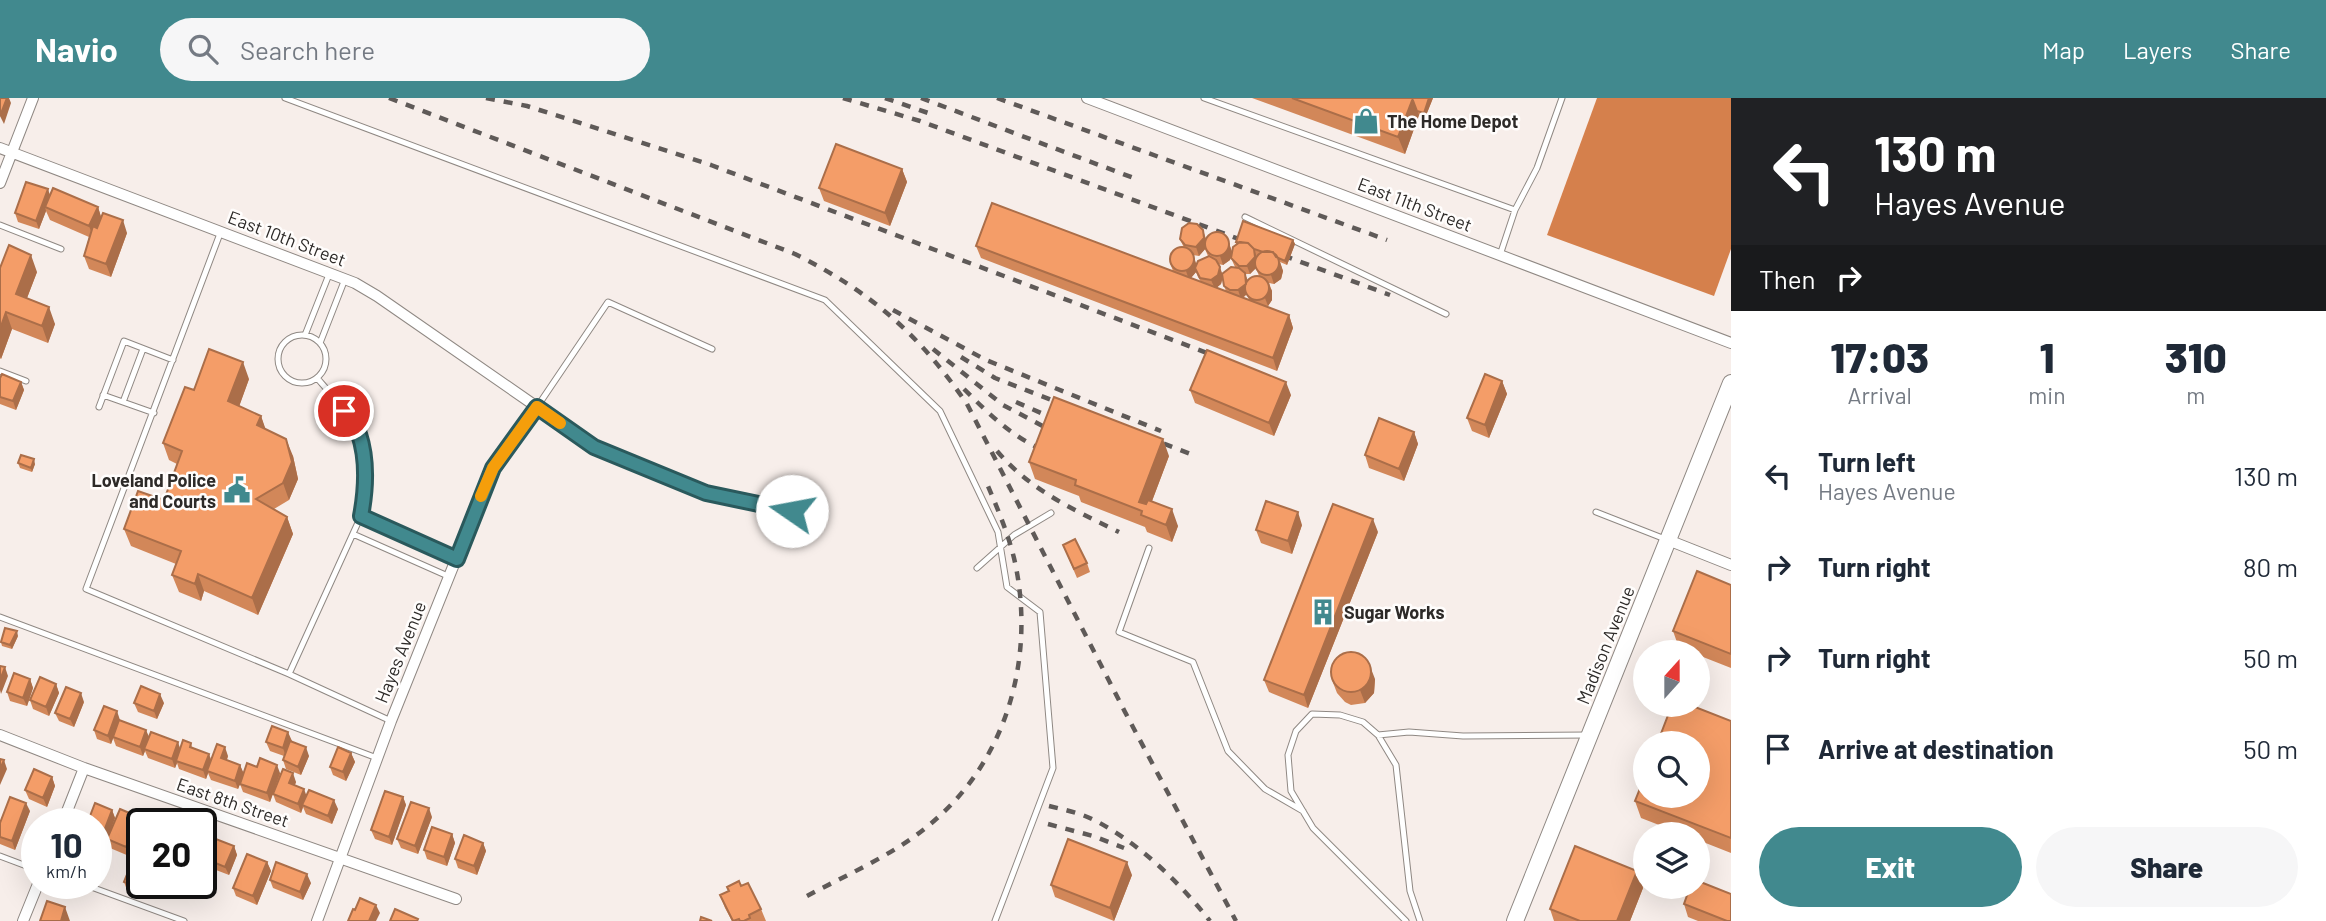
<!DOCTYPE html>
<style>
:root{--surface:#fff;--page:#f6f6f7;--text:#1f2937;--muted:#747a83;--accent:#41898e}
body{margin:0;font-family:Barlow,sans-serif;background:var(--page);color:var(--text);height:100vh;display:flex;flex-direction:column;font-size:26px;white-space:nowrap}
*{box-sizing:border-box;margin:0}
p{font-size:23px;color:var(--muted)}
.icon{flex:none;width:38px;height:38px;fill:none;stroke:currentColor;stroke-width:2;stroke-linecap:round;stroke-linejoin:round}
.map{position:relative;flex:1;overflow:hidden}
.drawer{display:flex;flex-direction:column;background:var(--surface);width:595px}
.drawer>*{flex:none}
.hud{background:#202124;color:#fff;overflow:hidden}
.needle{width:46px;rotate:21deg}
.controls{position:absolute;left:1633px;top:542px;display:grid;gap:14px}
.controls a{display:grid;place-items:center;width:77px;height:77px;border-radius:50%;background:var(--surface);box-shadow:0 7px 28px #0002;font-size:35px}
.speed{position:absolute;left:21px;top:710px;display:flex;gap:14px;font-size:35px;font-weight:700;text-align:center}
.speed>*{display:grid;place-content:center;width:91px;height:91px;border-radius:50%;background:var(--surface);box-shadow:0 7px 28px #0002;line-height:1}
.speed small{font-size:18px;font-weight:400}
.speed .limit{border:4px solid #111;border-radius:10px;background:#fff;color:#111}
.pin{position:absolute;display:grid;place-items:center;width:60px;height:60px;color:#fff;margin:-30px;border:4px solid #fff;border-radius:50%;box-shadow:0 2px 7px #0007}
.me{position:absolute;width:77px;margin:-38px;rotate:282deg;stroke-linejoin:round;filter:drop-shadow(0 0 5px #0008)}
.turn{display:flex;align-items:center;gap:24px;height:147px;padding:0 28px;font-size:32px}
.turn .icon{width:91px;height:91px;stroke-width:2.5}
.turn b{display:block;font-size:49px;line-height:60px}
.then{display:flex;align-items:center;height:66px;padding:0 28px;background:#0003;gap:14px;font-size:26px}
.eta{display:flex;justify-content:space-evenly;align-items:center;height:119px;text-align:center}
.eta b{font-size:42px;font-weight:800;line-height:49px}
.button{display:flex;gap:14px;margin-top:auto;padding:14px 28px}
.button a{flex:1;height:80px;border-radius:42px;background:var(--accent);color:#fff;font-size:28px;font-weight:800;line-height:80px;text-align:center}
.button a+a{background:var(--page);color:var(--text)}
ul{padding:0;list-style:none}
li{display:flex;align-items:center;gap:21px;height:91px;padding:0 28px}
li div{flex:1}
li b{display:block;font-size:26px}
li em{font-style:normal}
header{display:flex;align-items:center;gap:42px;box-sizing:border-box;height:98px;padding:0 35px;background:var(--accent);color:#fff}
header strong{font-size:33px}
nav{display:flex;gap:38px;margin-inline-start:auto;font-size:24px}
.search{width:490px;height:63px;background:var(--page);display:flex;align-items:center;gap:18px;box-sizing:border-box;padding:0 24px;border-radius:38px;color:var(--muted);font-size:26px}
main{display:flex;flex:1;min-height:0}
.map>svg:first-child{display:block}
.water{fill:#d5804c}
.lines{fill:none;stroke-linecap:round;stroke-linejoin:round}
.lane-casing{stroke:#8f8883;stroke-width:7}
.street-casing{stroke:#8f8883;stroke-width:12}
.secondary-casing{stroke:#8f8883;stroke-width:18}
.lane{stroke:#fff;stroke-width:5}
.street{stroke:#fff;stroke-width:10}
.secondary{stroke:#fff;stroke-width:16}
.rail{stroke:#5f5a58;stroke-width:4.5;stroke-dasharray:9 9;stroke-linecap:butt}
.wall{fill:#d28759;fill-rule:evenodd}
.shaded-wall{fill:#ab6e49}
.building{fill:#f49d68;stroke:#ab6e49;stroke-width:2}
.route-casing{stroke:#2a595c;stroke-width:18}
.route{stroke:#41898e;stroke-width:12}
.slow{stroke:#f59e0b;stroke-width:12}
.labels{text-anchor:middle;dominant-baseline:central;stroke-width:5;stroke-linejoin:round;paint-order:stroke}
.poi-label{font-size:18px;font-weight:bold;fill:#2d2a28;stroke:#fffdfc;text-anchor:start}
.street-label{font-size:18px;fill:#2d2a28;stroke:#fffdfc}
</style>
<header>
<strong>Navio</strong>
<div class="search"><svg class="icon" aria-label="search" viewBox="0 0 24 24"><circle cx="10" cy="10" r="6"/><path d="M15 15l6 6"/></svg>Search here</div>
<nav><a>Map</a><a>Layers</a><a>Share</a></nav>
</header>
<main>
<div class="map">
<svg width="1731" height="823" viewBox="0 0 1731 823">
<rect width="100%" height="100%" fill="#f7eeea"/>
<path class="water" d="M1597 0H1731V151L1714 198 1547 137Z"/>
<g class="lines">
<g class="lane-casing">
<path id="lane" d="M285 0 825 202 940 313 998 434 1007 489 1040 514 1053 670 995 823
M1204 0 1515 112
M1245 119 1446 216
M0 127 61 151
M221 133 86 491 289 576 391 623
M1500 157 1515 112 1537 70 1562 0
M305 237 330 174
M278 261a24 24 0 1 1 48 0a24 24 0 1 1-48 0Z
M320 245 345 181
M712 251 608 204 537 309 594 349 706 395 791 413
M0 273 26 283
M103 297 154 315
M123 304 143 251
M99 309 124 243 173 262
M1596 414 1665 441
M361 418 457 461
M353 436 450 479
M1149 450 1119 534 1193 564 1228 653 1265 691 1303 713
M977 470 1014 437 1051 415
M0 519 377 660
M289 576 361 418C365 393 370 355 357 332 347 313 331 296 317 280
M1378 637 1409 634 1463 638 1588 637
M0 758 37 772
M83 786 184 823
M1406 823 1313 730 1291 693 1288 657 1296 633 1312 616 1340 617 1363 624 1378 637 1396 667 1410 793 1420 823"/>
</g>
<g class="street-casing">
<path id="street" d="M1087 0 1731 245
M0 50 355 185 377 198 537 309 493 371 483 394 391 623 317 823
M0 85 33 0
M1668 442 1731 467
M0 637 84 670 456 801
M62 726 84 670
M23 823 38 786"/>
</g>
<g class="secondary-casing">
<path id="secondary" d="M1515 823 1731 285"/>
</g>
<use href="#lane" class="lane"/>
<use href="#street" class="street"/>
<use href="#secondary" class="secondary"/>
<path class="rail" d="M389 0 795 156C871 194 919 236 967 306L1125 614 1236 823
M486 0 527 8 711 67 1223 261
M843 0 920 23 1390 197
M885 0 934 17
M921 0 1139 82
M997 0 1387 142
M893 212 986 262 1161 333
M933 251 1003 307 1052 333
M961 259 995 280 1072 310
M964 291C989 316 1012 339 1045 353
M1016 304 1057 322
M1147 339 1193 357
M997 353C1030 392 1074 412 1119 434
M1049 708C1065 712 1081 715 1096 723 1140 746 1179 784 1210 823
M1048 726 1093 738 1124 750
M807 798C850 775 898 755 935 722 1009 658 1036 555 1014 460 1007 432 996 407 985 381"/>
</g>
<path class="wall" d="M1252 0H1433L1425 20 1419 17 1405 56Z
M902 71 907 84 890 128 824 103 819 90Z
M50 97 98 109 101 119 127 135 111 179 89 171 84 158 89 139 50 122 46 113 39 131 18 124 15 115Z
M1180 141H1206L1229 145 1232 154 1230 162 1223 167 1218 166 1222 176 1235 169 1231 160 1236 146V144L1293 142 1295 146 1287 167 1280 164 1283 173 1281 181 1274 186 1269 185 1272 193V202L1268 208 1266 209 1289 217 1293 230 1277 273 981 160 976 148 1173 173 1170 165 1184 150ZM1205 151 1208 158 1196 167 1193 157 1199 158ZM1256 170 1259 178 1248 183 1245 176H1250ZM1196 174 1198 179 1201 184 1191 180ZM1223 179 1224 188 1226 193 1216 190 1221 186ZM1247 196 1249 202 1243 200Z
M0 170 37 174 27 200 55 226 48 245 12 231 1 261 0 260Z
M0 280 21 284 24 292 16 312 0 306Z
M249 281 239 308 261 318 265 331 293 358 298 381 289 402 274 411 287 419 293 436 258 517 204 493 201 503 179 494 172 477 176 466 131 448 124 431 164 402 177 366 169 362 163 345 194 292Z
M1502 283 1507 296 1489 340 1472 333 1467 320Z
M1190 292 1291 297 1274 338 1195 305Z
M1414 334 1418 346 1404 383 1369 370 1365 357Z
M1169 358 1152 403 1178 428 1172 444 1147 434 1145 429 1081 404 1079 398 1035 381 1029 364Z
M18 365 35 366 32 374 20 370Z
M1302 427 1292 456 1261 445 1256 432Z
M1378 434 1308 610 1269 594 1264 582Z
M1063 447 1087 465 1090 474 1077 480Z
M1731 487V570L1698 557V555H1691L1679 550 1673 533Z
M18 538 12 551 2 548 1 544Z
M30 581 33 590 27 608 10 603 7 594Z
M1375 581 1374 595 1365 605 1351 607 1345 604 1337 595 1332 582Z
M56 586 59 595 49 618 33 611 30 602Z
M84 604 74 629 59 623 55 615Z
M134 605H164L157 621 138 614Z
M120 623 149 639 180 651 191 645 192 650 211 663 228 658 227 662 240 667 243 675H280L296 684 295 687 306 697 338 711 332 726 306 716 303 709 301 715 276 704 273 696 270 704 243 694 240 686 238 691 211 682 208 675 206 681 179 671 177 665 175 670 148 660 145 653 143 658 116 648 113 640 111 646 97 641 94 632 120 622Z
M1731 623V755L1698 742V737H1685L1641 720 1635 703Z
M292 643 309 658 301 677 286 671 283 662 284 658 270 653 266 644Z
M351 655 355 664 346 683 333 677 330 669Z
M52 679 55 688 47 709 29 701 25 692Z
M403 699 406 707 392 747 375 741 371 732Z
M112 712 115 720 111 731 142 726V729L129 758 110 750 107 742 96 738V726Z
M30 713 15 752 0 746V725Z
M432 719 418 756 401 750 397 741Z
M201 734 206 743 234 748 237 757 229 777 203 767 202 763 201 765Z
M452 736 455 745 447 768 427 761 424 752Z
M483 745 486 753 477 777 458 770 455 761Z
M267 764 271 773 257 807 236 798 233 790Z
M1637 773 1643 790 1630 823H1554L1550 811Z
M1132 777 1114 823 1055 799 1051 787Z
M270 782 311 785 303 802 273 790Z
M124 784 142 786H156L151 801 127 792Z
M741 788 761 811 766 823H732L725 810 720 797Z
M1684 806 1731 823H1698L1688 819Z"/>
<path class="shaded-wall" d="M7 0H9L11 5 4 26 0 18Z
M1413 0 1419 17 1405 56 1398 39Z
M1429 0H1433L1425 20 1424 15Z
M902 71 907 84 890 128 885 115Z
M48 91 51 100 45 109 46 113 39 131 36 123Z
M98 109 102 122 94 141 89 128Z
M123 122 127 135 111 179 106 166Z
M1203 132 1206 141 1207 149 1199 158 1196 149Z
M1293 142 1295 146 1287 167 1285 163Z
M1229 145 1232 154 1230 162 1223 167 1220 158Z
M1254 151 1257 160 1258 168 1250 176 1247 168Z
M1193 156 1196 165 1197 173 1189 182 1186 173Z
M31 157 37 174 22 213 16 196Z
M1280 164 1283 173 1281 181 1274 186 1271 177Z
M1220 169 1223 178 1221 186 1215 191 1211 182Z
M1245 175 1248 184 1249 194 1241 201 1238 192Z
M1268 185 1272 193V202L1268 208 1265 200Z
M49 209 55 226 48 245 42 228Z
M6 214 12 231 1 261 0 258V231Z
M1289 217 1293 230 1277 273 1273 260Z
M243 264 249 281 235 320 228 303Z
M1502 283 1507 296 1489 340 1485 327Z
M21 284 24 292 16 312 13 303Z
M1286 284 1291 297 1274 338 1269 325Z
M261 318 267 335 257 327Z
M1414 334 1418 346 1404 383 1399 371Z
M286 341 293 358 298 381 289 402 283 385Z
M1163 341 1169 358 1146 419 1139 404Z
M34 361 35 366 32 374 31 370Z
M1172 411 1178 428 1172 444 1166 427Z
M1298 414 1302 427 1292 456 1288 443Z
M287 419 293 436 258 517 252 500Z
M1373 421 1378 434 1308 610 1304 597Z
M198 476 204 493 201 503 195 486Z
M17 533 18 538 12 551 10 547Z
M1370 568 1375 581 1374 595 1365 605 1360 592Z
M5 569 8 578 1 596 0 592V582Z
M30 581 33 590 27 608 23 600Z
M56 586 59 595 49 618 46 609Z
M81 595 84 604 74 629 70 621Z
M160 596 164 605 157 621 154 613Z
M117 613 120 622 111 646 108 638Z
M146 632 150 641 144 651 145 653 143 658 140 649Z
M288 634 292 643 286 659 283 650Z
M178 644 181 653 176 663 177 665 175 670 172 661Z
M225 649 228 658 224 669 221 660Z
M306 649 309 658 301 677 298 669Z
M351 655 355 664 346 683 343 674Z
M209 656 212 664 206 681 203 672Z
M4 662 7 671 0 687V671Z
M240 667 244 676 238 691 235 683Z
M277 667 280 675 270 704 267 695Z
M293 675 296 684 292 693 289 685Z
M52 679 55 688 47 709 43 700Z
M304 691 307 699 302 707 303 709 301 715 298 706Z
M403 699 406 707 392 747 389 739Z
M334 702 338 711 332 726 328 718Z
M26 705 30 713 15 752 12 743Z
M429 710 432 719 418 756 415 748Z
M112 712 115 720 107 742 104 733Z
M139 719 142 726V729L129 758 126 749Z
M203 734 208 747 201 759V739Z
M452 736 455 745 447 768 444 759Z
M483 745 486 753 477 777 474 768Z
M234 748 237 757 229 777 225 769Z
M267 764 271 773 257 807 253 798Z
M1127 764 1132 777 1114 823 1110 810Z
M1637 773 1643 790 1630 823H1617Z
M307 776 311 785 303 802 300 794Z
M150 786H156L151 801 147 792Z
M376 807 380 815 376 823H369Z
M65 809 70 823H61Z"/>
<path class="building" d="M0 0H7L0 18Z
M1292 0H1413L1398 39Z
M1412 0H1429L1424 15 1417 13Z
M836 46 902 71 885 115 819 90Z
M26 84 48 91 36 123 15 115Z
M53 90 98 109 89 128 45 109Z
M992 105 1289 217 1273 260 976 148Z
M103 115 123 122 106 166 84 158 93 128 97 130Z
M1243 123 1293 142 1285 163 1276 159 1273 154H1263L1254 151 1248 145 1236 144Z
M1189 125 1197 126 1203 132 1204 140 1196 149 1185 147 1180 141 1182 130Z
M1205 146a12 12 0 1 1 24 0a12 12 0 1 1-24 0Z
M1240 144 1248 145 1254 151 1255 159 1247 168H1239L1231 160 1233 149Z
M9 147 31 157 16 196 49 209 42 228 6 214 0 231V170Z
M1170 161a12 12 0 1 1 24 0a12 12 0 1 1-24 0Z
M1255 165a12 12 0 1 1 24 0a12 12 0 1 1-24 0Z
M1209 158 1216 162 1220 169 1218 177 1211 182 1200 180 1195 170 1198 163Z
M1231 169 1239 170 1245 175 1246 186 1238 192H1230L1224 188 1222 176Z
M1245 190a12 12 0 1 1 24 0a12 12 0 1 1-24 0Z
M209 251 243 264 228 303 261 318 257 327 286 341 292 364 283 385 256 401 287 419 252 500 198 476 195 486 172 477 181 453 124 431 138 393 164 402 182 353 163 345 185 289 194 292Z
M1207 252 1286 284 1269 325 1190 292Z
M2 276 21 284 13 303 0 299V280Z
M1485 276 1502 283 1485 327 1467 320Z
M1054 299 1163 341 1139 404 1146 406 1148 402 1172 411 1166 427 1141 417 1142 413 1075 387 1076 382 1029 364Z
M1379 320 1414 334 1399 371 1365 357Z
M21 357 34 361 31 370 18 365Z
M1266 403 1298 414 1288 443 1256 432Z
M1333 406 1373 421 1304 597 1264 582Z
M1075 441 1087 465 1074 471 1063 447Z
M1697 473 1731 487V556L1673 533Z
M5 530 17 533 10 547 1 544Z
M1331 574a20 20 0 1 1 40 0a20 20 0 1 1-40 0Z
M0 568 5 569 0 582Z
M14 575 30 581 23 600 7 594Z
M40 579 56 586 46 609 30 602Z
M141 588 160 596 154 613 134 605Z
M66 589 81 595 70 621 55 615Z
M1672 607H1690L1731 623V740L1635 703 1645 678V698H1698V646H1657Z
M104 608 117 613 108 638 94 632Z
M119 622 146 632 140 649 113 639Z
M272 628 288 634 283 650 266 644Z
M151 634 178 644 172 661 144 651Z
M183 642 191 645 190 649 209 656 203 672 176 663Z
M290 643 306 649 298 669 283 662Z
M217 646 225 649 221 660 240 667 235 683 207 673Z
M338 649 351 655 343 674 330 669Z
M260 660 277 667 267 695 240 686 247 665 257 669Z
M0 661 4 662 0 671Z
M34 671 52 679 43 700 25 692Z
M283 671 293 675 289 685 304 691 298 706 273 696Z
M309 692 334 702 328 718 302 707Z
M385 693 403 699 389 739 371 732Z
M10 699 26 705 12 743 0 739V725Z
M411 704 429 710 415 748 397 741Z
M95 705 112 712 104 733 96 731V726H87Z
M120 711 139 719 126 749 107 741Z
M152 722 165 726H150Z
M432 729 452 736 444 759 424 752Z
M464 737 483 745 474 768 455 761Z
M208 738 234 748 225 769 201 759V755Z
M1068 741 1127 764 1110 810 1051 787Z
M1575 748 1637 773 1617 823H1580L1550 811Z
M247 756 267 764 253 798 233 790Z
M276 764 307 776 300 794 270 782Z
M130 769 142 773V786H150L147 792 124 784Z
M739 783 741 788 748 785 761 811 749 817 750 820 744 823H740L739 821 733 823 720 797 729 793 727 789Z
M1698 783 1731 796V823H1727L1684 806 1690 789H1698Z
M360 800 376 807 369 823H348L353 811 355 812Z
M47 803 65 809 61 823H40Z
M395 811 418 821 417 823H390Z
M701 819 712 823H700Z"/>
<g class="lines">
<g class="route-casing">
<path id="route" d="M344 313C349 320 357 328 359 336 368 363 366 391 361 418L457 461 493 370 537 309 594 349 706 395 792 413"/>
</g>
<use href="#route" class="route"/>
<path class="slow" d="M481 398 493 370 537 309 560 325"/>
</g>
<defs>
<g id="shop-bare" transform="scale(2.1)"><path d="M-5-2.5h2.3a2.7 3.5 0 0 1 5.4 0H5L5.5 6h-11ZM-1.5-2.5h3a1.5 2.3 0 0 0-3 0Z" fill="#41898e" stroke="#fffdfc" stroke-width="2.5" paint-order="stroke"/></g>
<g id="civic-bare" transform="scale(2.1)"><path d="M-.6-6.5H3V-4.5H.6V-3L4-1V1h2V6H-6V1h2V-1L-.6-3ZM-1.2 2.5V6h2.4V2.5Z" fill="#41898e" stroke="#fffdfc" stroke-width="2.5" paint-order="stroke"/></g>
<g id="building-bare" transform="scale(2.1)"><path d="M-4-6H4V6H1V3H-1V6H-4ZM-2.5-4.3h1.7v1.8h-1.7ZM.8-4.3h1.7v1.8H.8ZM-2.5-1h1.7V.8h-1.7ZM.8-1h1.7V.8H.8Z" fill="#41898e" stroke="#fffdfc" stroke-width="2.5" paint-order="stroke"/></g>
</defs>
<g fill-rule="evenodd">
<use href="#shop-bare" x="1366" y="23"/>
<use href="#civic-bare" x="237" y="392"/>
<use href="#building-bare" x="1323" y="514"/>
</g>
<g class="labels">
<g class="poi-label">
<text x="1387" y="23">The Home Depot</text>
<text x="216" y="382" text-anchor="end">Loveland Police<tspan x="216" dy="21">and Courts</tspan></text>
<text x="1344" y="514">Sugar Works</text>
</g>
<g class="street-label">
<text transform="translate(1415 106) rotate(21)">East 11th Street</text>
<text transform="translate(287 140) rotate(21)">East 10th Street</text>
<text transform="translate(1605 547) rotate(-68)">Madison Avenue</text>
<text transform="translate(400 554) rotate(-68)">Hayes Avenue</text>
<text transform="translate(233 704) rotate(19)">East 8th Street</text>
</g>
</g>
</svg>
<div class="controls">
<a><svg class="needle" viewBox="-14 -14 28 28"><path d="M0-13l5 13h-10z" fill="#e53935"/><path d="M0 13l5-13h-10z" fill="#747a83"/></svg></a>
<a><svg class="icon" aria-label="search" viewBox="0 0 24 24"><circle cx="10" cy="10" r="6"/><path d="M15 15l6 6"/></svg></a>
<a><svg class="icon" aria-label="layers" viewBox="0 0 24 24"><path d="M12 4l9 5-9 5-9-5zM3 14l9 5 9-5"/></svg></a>
</div>
<div class="speed"><div>10<small>km/h</small></div><div class="limit">20</div></div>
<div class="pin" style="left:344px;top:313px;background:#d93025"><svg class="icon" aria-label="arrive" viewBox="0 0 24 24"><path d="M6 21V4h12l-3 4 3 4H6"/></svg></div>
<svg class="me" style="left:792px;top:413px" viewBox="-20 -20 40 40"><circle r="19" fill="#fff"/><path d="M0-13L10 11 0 6-10 11z" fill="#41898e"/></svg>
</div>
<section class="drawer">
<div class="hud">
<div class="turn"><svg class="icon" aria-label="left" viewBox="0 0 24 24"><path d="M17 20v-9H6M10 6l-5 5 5 5"/></svg><div><b>130 m</b>Hayes Avenue</div></div>
<div class="then">Then<svg class="icon" aria-label="right" viewBox="0 0 24 24"><path d="M7 20v-9h11M14 6l5 5-5 5"/></svg></div>
</div>
<div class="eta">
<div><b>17:03</b><p>Arrival</p></div>
<div><b>1</b><p>min</p></div>
<div><b>310</b><p>m</p></div>
</div>
<ul>
<li><svg class="icon" aria-label="left" viewBox="0 0 24 24"><path d="M17 20v-9H6M10 6l-5 5 5 5"/></svg><div><b>Turn left</b><p>Hayes Avenue</p></div><em>130 m</em></li>
<li><svg class="icon" aria-label="right" viewBox="0 0 24 24"><path d="M7 20v-9h11M14 6l5 5-5 5"/></svg><div><b>Turn right</b></div><em>80 m</em></li>
<li><svg class="icon" aria-label="right" viewBox="0 0 24 24"><path d="M7 20v-9h11M14 6l5 5-5 5"/></svg><div><b>Turn right</b></div><em>50 m</em></li>
<li><svg class="icon" aria-label="arrive" viewBox="0 0 24 24"><path d="M6 21V4h12l-3 4 3 4H6"/></svg><div><b>Arrive at destination</b></div><em>50 m</em></li>
</ul>
<div class="button"><a>Exit</a><a>Share</a></div>
</section>
</main>
